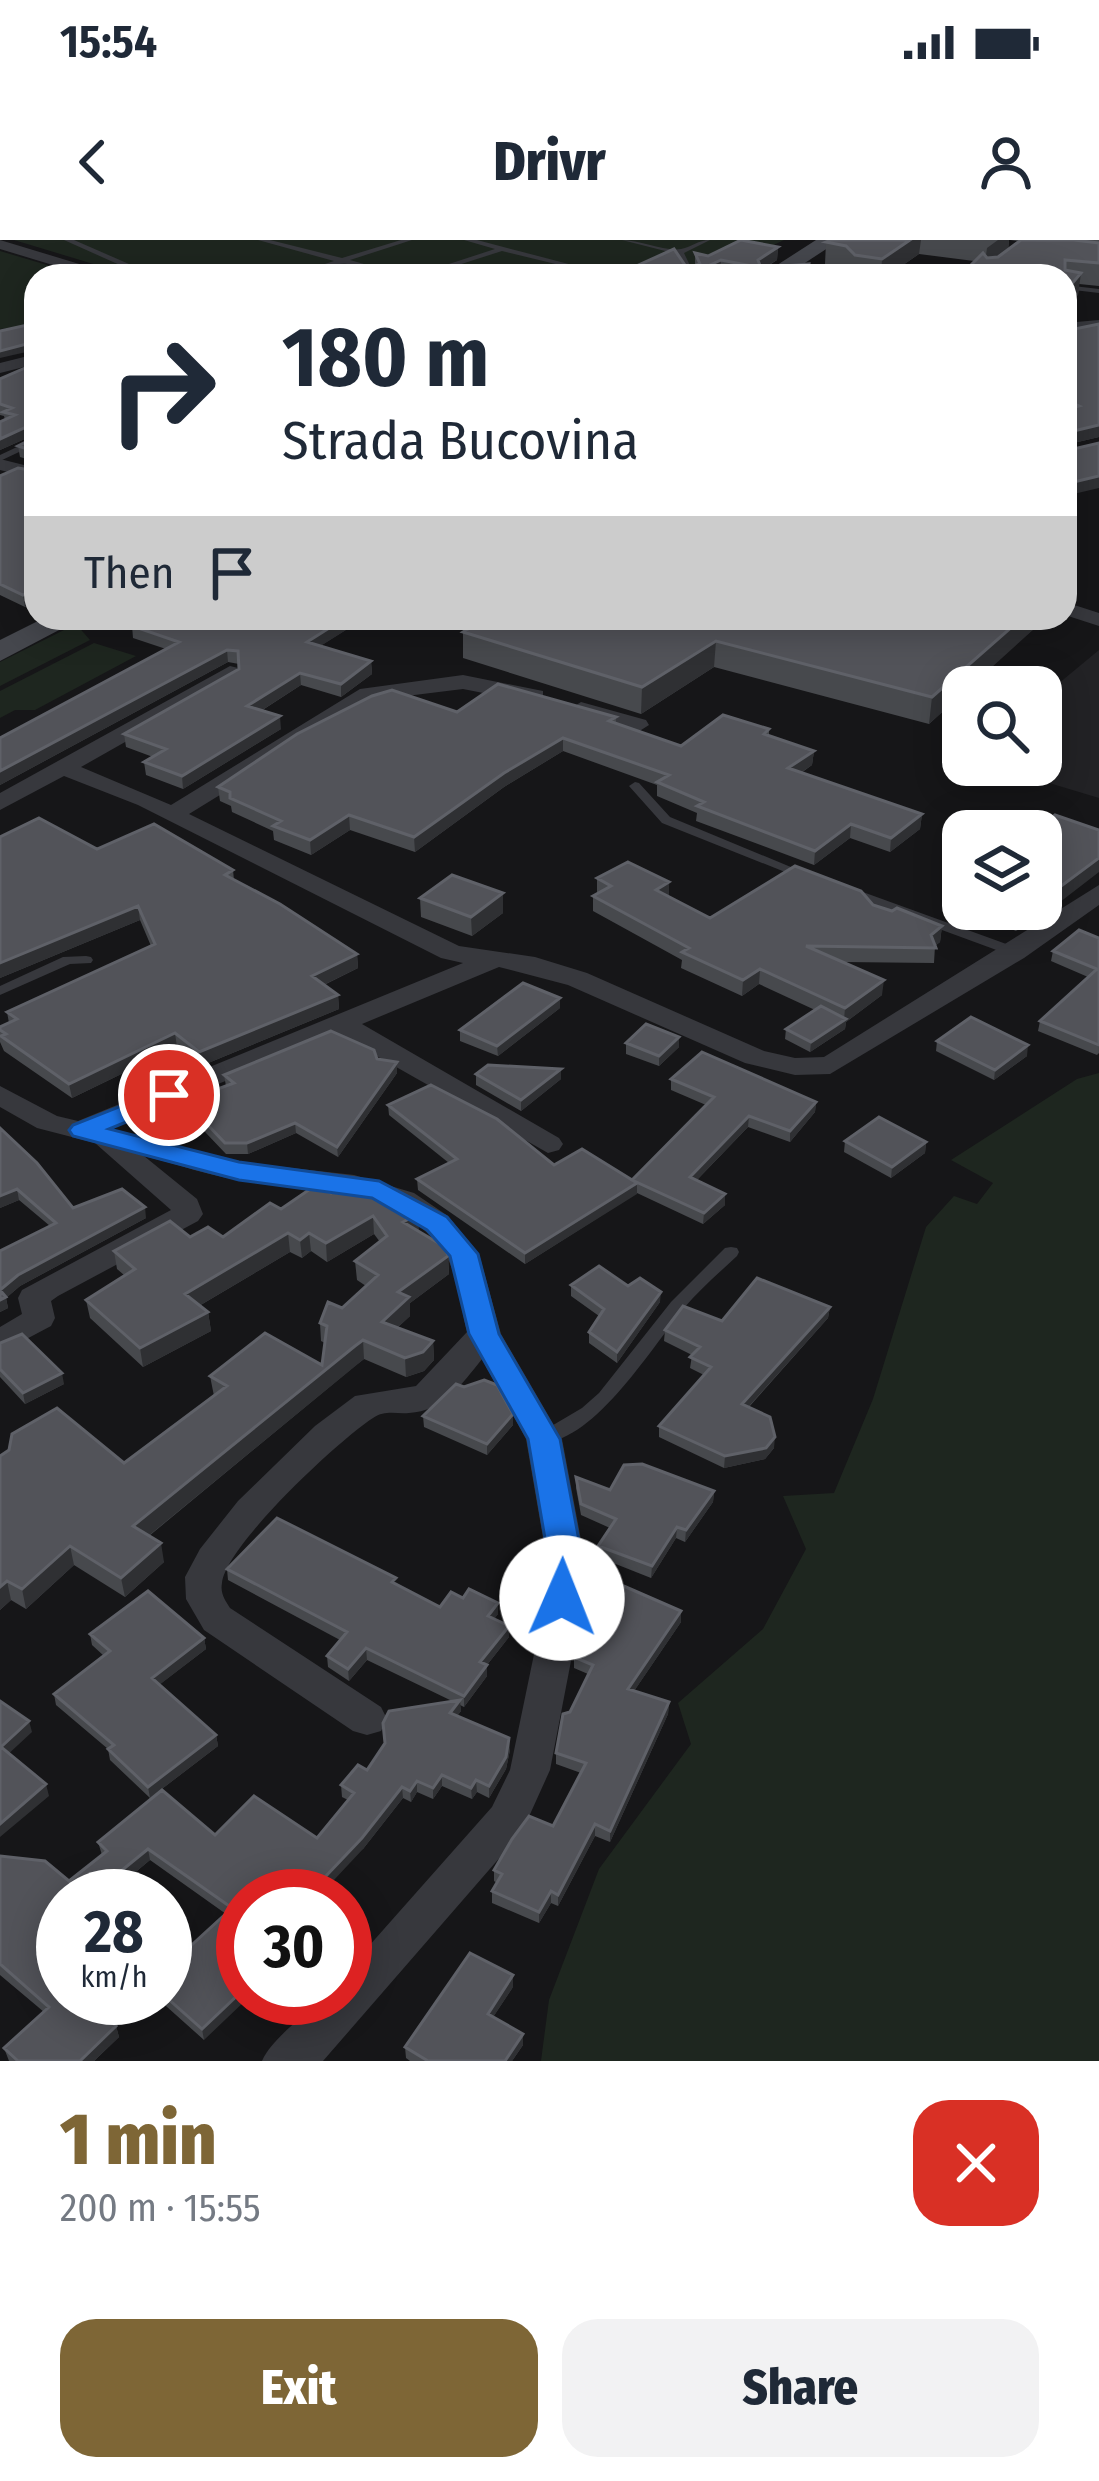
<!DOCTYPE html>
<meta charset="utf-8">
<style>
:root{--surface:#fff;--page:#f2f2f3;--text:#1f2937;--muted:#747a83;--accent:#7e6636}
body{margin:0;font-family:"Fira Sans Condensed",sans-serif;background:var(--page);color:var(--text);height:100vh;display:flex;flex-direction:column;font-size:45px;white-space:nowrap}
*{box-sizing:border-box;margin:0}
p{font-size:39px;color:var(--muted)}
.icon{flex:none;width:66px;height:66px;fill:none;stroke:currentColor;stroke-width:2;stroke-linecap:round;stroke-linejoin:round}
.map{position:relative;height:1821px;overflow:hidden}
.drawer{display:flex;flex-direction:column;background:var(--surface);flex:1}
.drawer>*{flex:none}
.guide{position:absolute;left:24px;top:24px;width:1053px;height:366px;border-radius:36px;box-shadow:0 6px 30px #0003;background:#fff;color:var(--text);overflow:hidden}
.controls{position:absolute;left:942px;top:426px;display:grid;gap:24px}
.controls a{display:grid;place-items:center;width:120px;height:120px;border-radius:24px;background:var(--surface);box-shadow:0 6px 30px #0003;font-size:60px}
.speed{position:absolute;left:36px;top:1629px;display:flex;gap:24px;font-size:60px;font-weight:700;text-align:center}
.speed>*{display:grid;place-content:center;width:156px;height:156px;border-radius:50%;background:var(--surface);box-shadow:0 6px 30px #0003;line-height:1}
.speed small{font-size:30px;font-weight:400}
.speed .limit{border:18px solid #d22;background:#fff;color:#111}
.pin{position:absolute;display:grid;place-items:center;width:102px;height:102px;color:#fff;margin:-51px;border:6px solid #fff;border-radius:50%;box-shadow:0 3px 12px #0007}
.me{position:absolute;width:132px;margin:-66px;rotate:1deg;stroke-linejoin:round;filter:drop-shadow(0 0 9px #0008)}
.turn{display:flex;align-items:center;gap:42px;height:252px;padding:0 60px;font-size:54px}
.turn .icon{width:156px;height:156px;stroke-width:2.5}
.turn b{display:block;font-size:84px;line-height:102px}
.then{display:flex;align-items:center;height:114px;padding:0 60px;background:#0003;gap:24px;font-size:45px}
.round{display:grid;place-items:center;flex:none;width:126px;height:126px;border-radius:36px;background:var(--page)}
.overview{display:flex;align-items:center;justify-content:space-between;height:204px;padding:0 60px}
h1{font-size:72px;font-weight:800;line-height:90px;color:var(--accent)}
.primary-button{display:flex;gap:24px;margin-top:auto;padding:24px 60px}
.primary-button a{flex:1;height:138px;border-radius:36px;background:var(--accent);color:#fff;font-size:48px;font-weight:800;line-height:138px;text-align:center}
.primary-button a+a{background:var(--page);color:var(--text)}
.status{display:flex;justify-content:space-between;align-items:center;height:84px;padding:0 60px;background:var(--surface);direction:ltr}
.status svg{height:33px;fill:currentColor}
header{display:flex;justify-content:space-between;align-items:center;height:156px;padding:0 60px;background:var(--surface);font-size:54px;font-weight:800}
.map>svg:first-child{display:block}
.built{fill:#222225}
.green{fill:#1e261f}
.lines{fill:none;stroke-linecap:round;stroke-linejoin:round}
.lane{fill:#37383d;fill-rule:evenodd}
.street{fill:#37383d;fill-rule:evenodd}
.secondary{fill:#45474d;fill-rule:evenodd}
.wall{fill:#47494d}
.shaded-wall{fill:#2f3033}
.building{fill:#525359;stroke:#5f6168;stroke-width:3}
.route{fill:#1a73e8;stroke:#114b97;stroke-width:3}
</style>
<div class="status"><b>15:54</b><svg viewBox="0 0 49 12"><path d="M0 12V9h3v3zM5 12V6h3v6zM10 12V3h3v9zM15 12V0h3v12zM26 1h20v11H26zM47 4h2v5h-2z"/></svg></div>
<header><svg class="icon" aria-label="back" viewBox="0 0 24 24"><path d="M15 5l-7 7 7 7"/></svg>Drivr<svg class="icon" aria-label="person" viewBox="0 0 24 24"><circle cx="12" cy="8" r="4"/><path d="M4 21q1-7 8-7t8 7"/></svg></header>
<div class="map">
<svg width="1099" height="1821" viewBox="0 0 1099 1821">
<rect width="100%" height="100%" fill="#161618"/>
<path class="built" d="M1099 410V558L989 525H1041V458Z"/>
<path class="green" d="M14 0H784L711 36H133Z
M0 11 84 36H36V84L0 89Z
M76 384 90 400 0 446V422Z
M94 403 136 416 35 470H15L0 478V451Z
M1099 833V1821H541L549 1760 599 1629 691 1504 678 1463 763 1389 806 1309 783 1256 834 1253 873 1159 926 987 954 956 977 964 993 943 951 920 1077 839Z"/>
<g class="lines">
<path class="lane" d="M64 0H74L129 24 122 26Z
M258 0H270L342 18 401 0H412L350 20 406 36C385 36 367 26 347 24 328 22 308 36 288 36L334 21Z
M464 0H477L580 27 576 29 502 11 424 36H412L495 9Z
M622 0C640 0 666 12 681 9 692 7 698 0 710 0L684 13 695 36H687L677 14Z
M1065 45 1099 49V53L1065 49Z
M36 198V204L0 221V215Z
M635 542 639 543 670 577 810 635 808 638H800L662 583 629 546Z
M849 647 1020 709 1022 712 1015 716 1010 715 844 654V648Z
M86 716 91 717 93 720 91 723 70 724 0 755V746L63 717Z
M731 1007 737 1008 739 1012 737 1016C719 1033 700 1049 684 1068 654 1104 591 1208 538 1202L535 1198 538 1194 582 1168 599 1153 671 1062 725 1008Z"/>
<path class="street" d="M0 0 109 33 111 36H89L0 9Z
M789 22 842 32 849 36 784 29Z
M1099 80V90L1065 93V83Z
M36 114V124L0 133V123Z
M0 219 36 228V239L0 230Z
M1065 362 1099 373V386L1065 375Z
M230 426 238 428V438L81 527 171 565 360 449 463 435 543 451V461L535 463 463 449 374 460 189 574 459 706 535 717 587 733 764 811 795 818 824 817 1099 645V665L1024 718 830 834 795 835 745 823 568 745 499 727 362 784 559 898 563 904 559 910 548 913 338 794 110 889 239 922 354 935 414 953 448 976 479 1014 501 1094 562 1199 585 1321 576 1395 550 1530 522 1592 323 1821H262C273 1797 303 1778 322 1758H345V1733L492 1567 510 1530 538 1395 547 1321 526 1199 482 1119C462 1144 443 1171 409 1173 395 1174 385 1170 373 1178 339 1200 226 1305 222 1343 220 1353 225 1360 230 1368L381 1467 387 1479 381 1491 367 1495 353 1491 204 1390 186 1359 185 1337 200 1309 238 1261 315 1186 355 1156 416 1146 467 1092C461 1068 458 1033 444 1013 399 946 314 952 243 941 210 936 177 924 144 916L197 959 203 974 198 981 58 1056 51 1061 55 1078 51 1086 0 1113V1087L22 1074 18 1058 22 1050 171 970 95 903 37 888 0 867V846L57 876 78 881 463 723 441 718 138 565 64 536 0 570V553Z
M581 462 646 480 649 485 638 492 573 474 570 469Z"/>
<path class="secondary" d="M816 0H840L785 36H760Z
M44 378H82L0 421V400Z"/>
</g>
<path class="wall" d="M831 0H1009L1008 10 1019 1 1010 0H1099V46L1079 44 1078 55 974 21 919 14 887 36H852L844 28 825 24 826 2Z
M778 7 777 20 765 28 809 36H736L687 28 695 26V13L708 16Z
M1065 91 1099 197 1065 205Z
M0 139 36 194 0 210V182L5 180 4 176 0 175Z
M36 197V222L20 217 18 206Z
M36 231V363L25 367 0 355V236Z
M365 378 320 406 371 421 372 434 341 457 301 445 261 471 281 489 183 549 146 535 144 522 153 517 126 507 124 494 239 429V424L228 422 0 545V498L166 409 133 398 132 386Z
M486 378H1036L1035 388 963 447V453L929 484 714 427 641 474 463 418V392Z
M457 472 616 477V483L681 506 769 489V495L814 511 812 525 801 533 922 574 920 589 890 612 850 598 814 625 696 581 697 573 657 556V545L563 511 504 547 415 612 350 590 311 615 274 600 273 591 232 572 231 566 220 561 218 547Z
M0 597 97 609 233 630 234 640 357 714 358 728 324 745 338 755 339 769 201 826 177 807 72 858 4 811 0 802V787L9 783 7 772 151 706 140 680 0 738Z
M597 638 669 656 710 678 873 665 942 686 940 702 935 706 934 723 843 722 882 755 846 782 845 789 810 812 785 799 786 789 815 770 759 744 742 756 681 728 682 720 593 671V656L597 654Z
M963 643V669H1051L1016 691 952 665 955 649Z
M420 658 503 673 472 696 421 677Z
M1098 698 1099 813 1097 815 1038 791 1040 781 1088 737 1051 721 1053 711Z
M560 768 498 816 460 801V790Z
M679 797V807L659 826 626 814V803Z
M937 801 1027 816 994 840 936 811Z
M377 819 397 822V833L338 917 296 893 248 914H226L186 872 185 861 226 846 224 835Z
M561 829V839L521 871 476 845V834Z
M671 839 816 862 815 872 790 902 748 887 696 941 725 965 703 984 637 953 525 1024 418 950 417 939 449 923 389 875 388 865 554 925 632 940 706 865 671 850Z
M0 888 73 968 146 978 20 1046 6 1058 8 1068 0 1072V1011L50 986 19 960 0 968Z
M845 901 926 902 925 913 891 938 844 912Z
M331 953 419 992 448 1016 449 1034 410 1063V1076L397 1088 433 1101 434 1120 424 1131 406 1137 364 1119 356 1125 149 1296 164 1322 125 1357 74 1325 26 1369 11 1360 0 1370V1216L124 1223 214 1156 210 1136 322 1125 325 1103 321 1101 320 1083 342 1068 366 1046 357 1040 355 1021 380 1002 374 994 327 1022 311 1011 302 1018 290 1012 199 1066 208 1072 211 1091 143 1127 90 1078 86 1060 124 1035 117 1029 114 1011 190 997H223L281 969Z
M571 1045 628 1046 660 1062 617 1123 589 1103V1092L599 1076 571 1056Z
M830 1067 828 1078 749 1167 774 1208 765 1219 724 1228 659 1197V1186L704 1135 690 1128 692 1115 664 1101 665 1090 722 1081Z
M0 1103 64 1144 25 1164 0 1137Z
M464 1147 513 1174V1185L487 1215 424 1187 423 1176Z
M576 1237 610 1250 714 1251 713 1262 685 1302 676 1298 651 1338 598 1317V1306L610 1288 581 1275 576 1248Z
M227 1329 396 1345 440 1367 463 1358 498 1363V1374L494 1379 509 1397 487 1425V1436L464 1467 460 1465 461 1471 457 1476 510 1510 506 1529 489 1558 477 1552 472 1559 442 1546 433 1559 417 1552 411 1562 403 1558 363 1609 243 1656 204 1800 157 1758H165V1695L184 1712 226 1674 150 1620 113 1651 112 1758 98 1770 116 1786 119 1797 94 1821H9L4 1808 44 1772 0 1735V1616L69 1641 102 1615 98 1602 215 1595 317 1598 348 1560 342 1557 341 1545 367 1530 452 1461 367 1420 349 1441 328 1427 327 1416 340 1400 228 1340Z
M681 1371V1382L634 1451 669 1462 668 1474 610 1602 595 1596 558 1666 551 1663 539 1683 492 1663V1651L497 1643 494 1641V1630L553 1586 581 1533 556 1524V1513L570 1472 588 1434 574 1428V1417Z
M90 1394 204 1398 206 1409 160 1444 216 1495 218 1506 150 1558 110 1520 108 1509 56 1465 54 1454 104 1416 92 1405Z
M513 1747 493 1777 523 1794V1805L512 1821H410L406 1818 405 1807Z"/>
<path class="shaded-wall" d="M910 0H921L919 14 887 36H881L882 19Z
M998 0H1009L1008 12 984 30 987 8Z
M778 7 777 20 763 28 758 27V20Z
M721 20 720 33 714 36H686Z
M1081 33 1078 55 1065 70V52Z
M34 102 35 110 0 118V111Z
M35 183 36 194 0 210V199Z
M1099 185V197L1065 205V193Z
M1099 236V248L1065 256V244Z
M36 350V363L25 367 23 355Z
M345 378H365L308 414 307 402Z
M1022 378H1036L1035 388 970 447H963V453L929 484 932 457Z
M716 401 714 427 641 474 642 447Z
M227 410 228 422 0 545V531Z
M371 421 372 434 341 457V444Z
M300 433 301 445 248 479 247 466Z
M280 476 281 489 183 549 182 536Z
M563 498V511L504 547 415 612 414 597 504 533Z
M814 511 812 525 787 542 788 528Z
M922 574 920 589 890 612 891 598Z
M349 575 350 590 311 615 310 600Z
M851 584 850 598 814 625 815 611Z
M1099 618V632L1051 669 1016 691 1019 675 1028 669H1041V661Z
M669 642V657L656 650Z
M503 653V673L472 696 471 677Z
M138 666 140 680 0 738V723Z
M942 686 940 702 932 708 931 695Z
M357 714 358 728 313 750 312 736Z
M760 729 759 744 742 756 743 740Z
M884 740 882 755 846 782 845 789 810 812 811 802 844 780 845 768Z
M338 755 339 769 201 826 199 812Z
M560 758V768L498 816 497 806Z
M175 793 177 807 72 858 69 844Z
M679 797V807L659 826V816Z
M1028 805 1027 816 994 840 995 830Z
M397 822V833L338 917 337 907Z
M561 829V839L521 871V860Z
M816 862 815 872 790 902V891Z
M749 876 748 887 689 948 690 937Z
M295 883 296 893 248 914 247 903Z
M926 902 925 913 891 938 892 927Z
M637 943V954L525 1024V1013Z
M17 949 19 960 0 968V956Z
M725 954V965L703 984 704 973Z
M145 967 146 978 20 1046 6 1058 8 1068 0 1072V1050L18 1035Z
M418 974 419 992 403 982Z
M373 976 374 994 327 1022 326 1003Z
M288 993 290 1012 187 1073 185 1054Z
M309 993 311 1011 302 1018 300 1000Z
M448 1016 449 1034 410 1063V1076L383 1101 382 1082 398 1052Z
M661 1052 660 1062 617 1123V1112Z
M830 1067 828 1078 741 1175 742 1164Z
M208 1072 211 1091 143 1127 140 1108Z
M363 1100 364 1119 136 1306 133 1286Z
M433 1101 434 1120 424 1131 406 1137 405 1118Z
M62 1133 64 1144 25 1164 23 1153Z
M513 1174V1185L487 1215V1204Z
M775 1197 774 1208 765 1219 724 1228 725 1216Z
M714 1251 713 1262 685 1302 686 1290Z
M677 1287 676 1298 651 1338 652 1326Z
M161 1303 164 1322 125 1357 121 1338Z
M70 1306 74 1325 26 1369 22 1349Z
M7 1341 11 1360 0 1370V1347Z
M498 1363V1374L488 1387V1376Z
M681 1371V1382L628 1460V1449Z
M509 1386V1397L487 1425V1436L464 1467V1456L480 1422Z
M204 1398 206 1409 154 1449 152 1438Z
M366 1408 367 1420 349 1441 348 1429Z
M460 1460 461 1471 451 1484 450 1473Z
M669 1462 668 1474 610 1602V1591Z
M29 1481 32 1492 4 1518 1 1507Z
M216 1495 218 1506 150 1558 148 1547Z
M509 1498 510 1510 506 1529 489 1558V1546Z
M442 1535V1546L433 1559V1548Z
M476 1540 477 1552 472 1559 471 1548Z
M417 1541V1552L411 1562 410 1551Z
M46 1544 49 1556 0 1597V1584Z
M402 1547 403 1558 363 1609 319 1656H307Z
M595 1584V1596L558 1666V1655Z
M148 1609 150 1620 108 1655 105 1644Z
M551 1651V1663L539 1683V1672Z
M513 1735V1747L488 1785V1774Z
M243 1750V1758H248L204 1800 202 1789Z
M97 1758H112L93 1775 91 1764Z
M116 1786 119 1797 94 1821H80Z
M523 1794V1805L512 1821H505Z"/>
<path class="building" d="M741 0 778 7 758 20 761 28 809 24 807 36H803L721 20 686 36H614L674 9 687 28 700 24 695 13 708 16Z
M831 0H910L882 19 855 15 846 6 826 2Z
M1021 0H1074L1099 3V23L1065 20V30L1081 33 1065 52V36H960L983 13 987 18 998 17Z
M36 83V106L34 102 0 111V91Z
M1099 84V185L1065 193V170L1079 166 1065 160V91Z
M25 128 36 132V192L35 183 0 199V182L15 175 3 172 12 168 0 164V139Z
M36 197V212L18 206Z
M1099 203V236L1065 244V211Z
M18 228 36 231V350L23 355 0 344V236Z
M146 378H345L307 402 371 421 341 444 300 433 247 466 280 476 182 536 144 522 166 509 124 494 239 429 238 411 227 410 0 531V498L179 402 132 386Z
M486 378H1022L932 457 716 401 642 447 463 392Z
M498 444 616 477 609 481 681 506 723 475 769 489 764 494 814 511 788 528 922 574 891 598 851 584 815 611 697 566 704 562 657 542 669 535 563 498 504 533 414 597 349 575 310 600 273 586 281 581 230 558V552L218 547 297 494 372 456 392 450 457 472Z
M1055 575 1099 590V618L1041 661V591H1033Z
M39 578 97 609 154 584 233 630 225 635 280 664 357 714 312 736 338 755 199 812 175 793 69 844 1 796 6 794 0 790V787L17 779 7 772 155 704 138 666 0 723V597Z
M628 622 669 642 656 650 710 678 795 626 861 651 873 665 892 671 897 668 942 686 931 695 936 708 806 706 884 740 845 768 760 729 743 740 682 712 689 708 593 656 611 646 597 638Z
M452 635 503 653 471 677 420 658Z
M1004 669H1028L1019 675Z
M1079 690 1099 698V805L1040 781 1097 729 1053 711Z
M523 743 560 758 497 806 460 790Z
M821 766 846 779 811 802 786 789Z
M971 777 1028 805 995 830 937 801Z
M646 784 679 797 659 816 626 803Z
M331 791 374 810 377 819 397 822 337 907 295 883 247 903H225L185 861 234 843 224 835Z
M702 812 816 862 790 891 749 876 690 937 725 954 704 973 632 940 714 857 671 839Z
M488 825 561 829 521 860 476 834Z
M431 845 497 879 554 925 582 909 637 943 525 1013 417 939 457 919 388 865Z
M879 877 926 902 892 927 845 901Z
M0 888 37 923 73 968 122 949 145 967 18 1035 0 1050 6 1057 0 1060V1011L56 983 17 949 0 956Z
M345 941 400 961 418 974 403 982 445 1007 448 1016 398 1052 409 1057 382 1082 433 1101 423 1112 405 1118 363 1100 355 1106 133 1286 161 1303 121 1338 70 1306 22 1349 7 1341 0 1347V1216L9 1210 12 1194 57 1168 124 1223 227 1146 210 1136 265 1093 322 1125 327 1086 320 1083 328 1062 342 1068 378 1035 355 1021 387 996 373 976 326 1003 309 993 300 1000 288 993 185 1054 208 1072 140 1108 86 1060 135 1029 114 1011 170 981 190 997 208 987 223 997 270 963 281 969 316 945 331 953Z
M599 1026 628 1046 640 1038 661 1052 617 1112 589 1092 604 1069 571 1045Z
M757 1038 830 1067 742 1164 770 1177 775 1197 766 1208 725 1216 659 1186 711 1127 690 1117 700 1107 665 1090 683 1066 722 1081Z
M22 1094 62 1133 23 1153 0 1129V1103Z
M484 1140 497 1145 513 1174 487 1204 423 1176 456 1144 464 1147Z
M642 1224 714 1251 686 1290 677 1287 652 1326 598 1306 616 1279 581 1264 576 1237 610 1250 624 1225Z
M277 1278 396 1338 392 1342 440 1367 451 1352 463 1358 469 1349 498 1363 488 1376 509 1386 480 1422 487 1425 464 1456 366 1408 348 1429 327 1416 347 1392 227 1329Z
M619 1344 681 1371 628 1449 669 1462 610 1591 595 1584 558 1655 551 1651 539 1672 492 1651 502 1634 494 1630 512 1599 529 1576 553 1586 586 1523 556 1513 563 1474 570 1472 593 1425 574 1417 577 1404Z
M148 1351 204 1398 152 1438 216 1495 148 1547 108 1509 114 1505 54 1454 110 1411 90 1394Z
M460 1460 450 1473 509 1498 506 1517 489 1546 476 1540 471 1548 442 1535 433 1548 417 1541 410 1551 402 1547 362 1598 307 1656H243V1750L202 1789 165 1756V1695L184 1712 232 1668 148 1609 105 1644 119 1656H63V1758H97L91 1764 116 1786 80 1821H18L4 1808 49 1767 0 1724V1616L45 1621 69 1641 107 1611 98 1602 162 1550 215 1595 254 1556 317 1598 354 1553 341 1545 358 1525 367 1530 385 1503 383 1483 389 1471Z
M0 1461 29 1481 1 1507 46 1544 0 1584Z
M470 1713 513 1735 488 1774 523 1794 505 1821H428L405 1807Z"/>
<path class="route" d="M169 847 178 849 182 855 178 861 109 889 239 922 379 941 447 977 478 1014 499 1094 560 1199 583 1322 574 1368 562 1372 549 1368 544 1358 549 1322 528 1199 469 1094 450 1016 427 990 372 958 239 940 73 896 69 890 73 885Z"/>
</svg>
<div class="controls">
<a><svg class="icon" aria-label="search" viewBox="0 0 24 24"><circle cx="10" cy="10" r="6"/><path d="M15 15l6 6"/></svg></a>
<a><svg class="icon" aria-label="layers" viewBox="0 0 24 24"><path d="M12 4l9 5-9 5-9-5zM3 14l9 5 9-5"/></svg></a>
</div>
<div class="speed"><div>28<small>km/h</small></div><div class="limit">30</div></div>
<div class="pin" style="left:169px;top:855px;background:#d93025"><svg class="icon" aria-label="arrive" viewBox="0 0 24 24"><path d="M6 21V4h12l-3 4 3 4H6"/></svg></div>
<svg class="me" style="left:562px;top:1358px" viewBox="-20 -20 40 40"><circle r="19" fill="#fff"/><path d="M0-13L10 11 0 6-10 11z" fill="#1a73e8"/></svg>
<div class="guide">
<div class="turn"><svg class="icon" aria-label="right" viewBox="0 0 24 24"><path d="M7 20v-9h11M14 6l5 5-5 5"/></svg><div><b>180 m</b>Strada Bucovina</div></div>
<div class="then">Then<svg class="icon" aria-label="arrive" viewBox="0 0 24 24"><path d="M6 21V4h12l-3 4 3 4H6"/></svg></div>
</div>
</div>
<section class="drawer">
<div class="overview"><div><h1>1 min</h1><p>200 m · 15:55</p></div><a class="round" style="background:#d93025;color:#fff"><svg class="icon" aria-label="close" viewBox="0 0 24 24"><path d="M6 6l12 12M18 6L6 18"/></svg></a></div>
<div class="primary-button"><a>Exit</a><a>Share</a></div>
</section>
